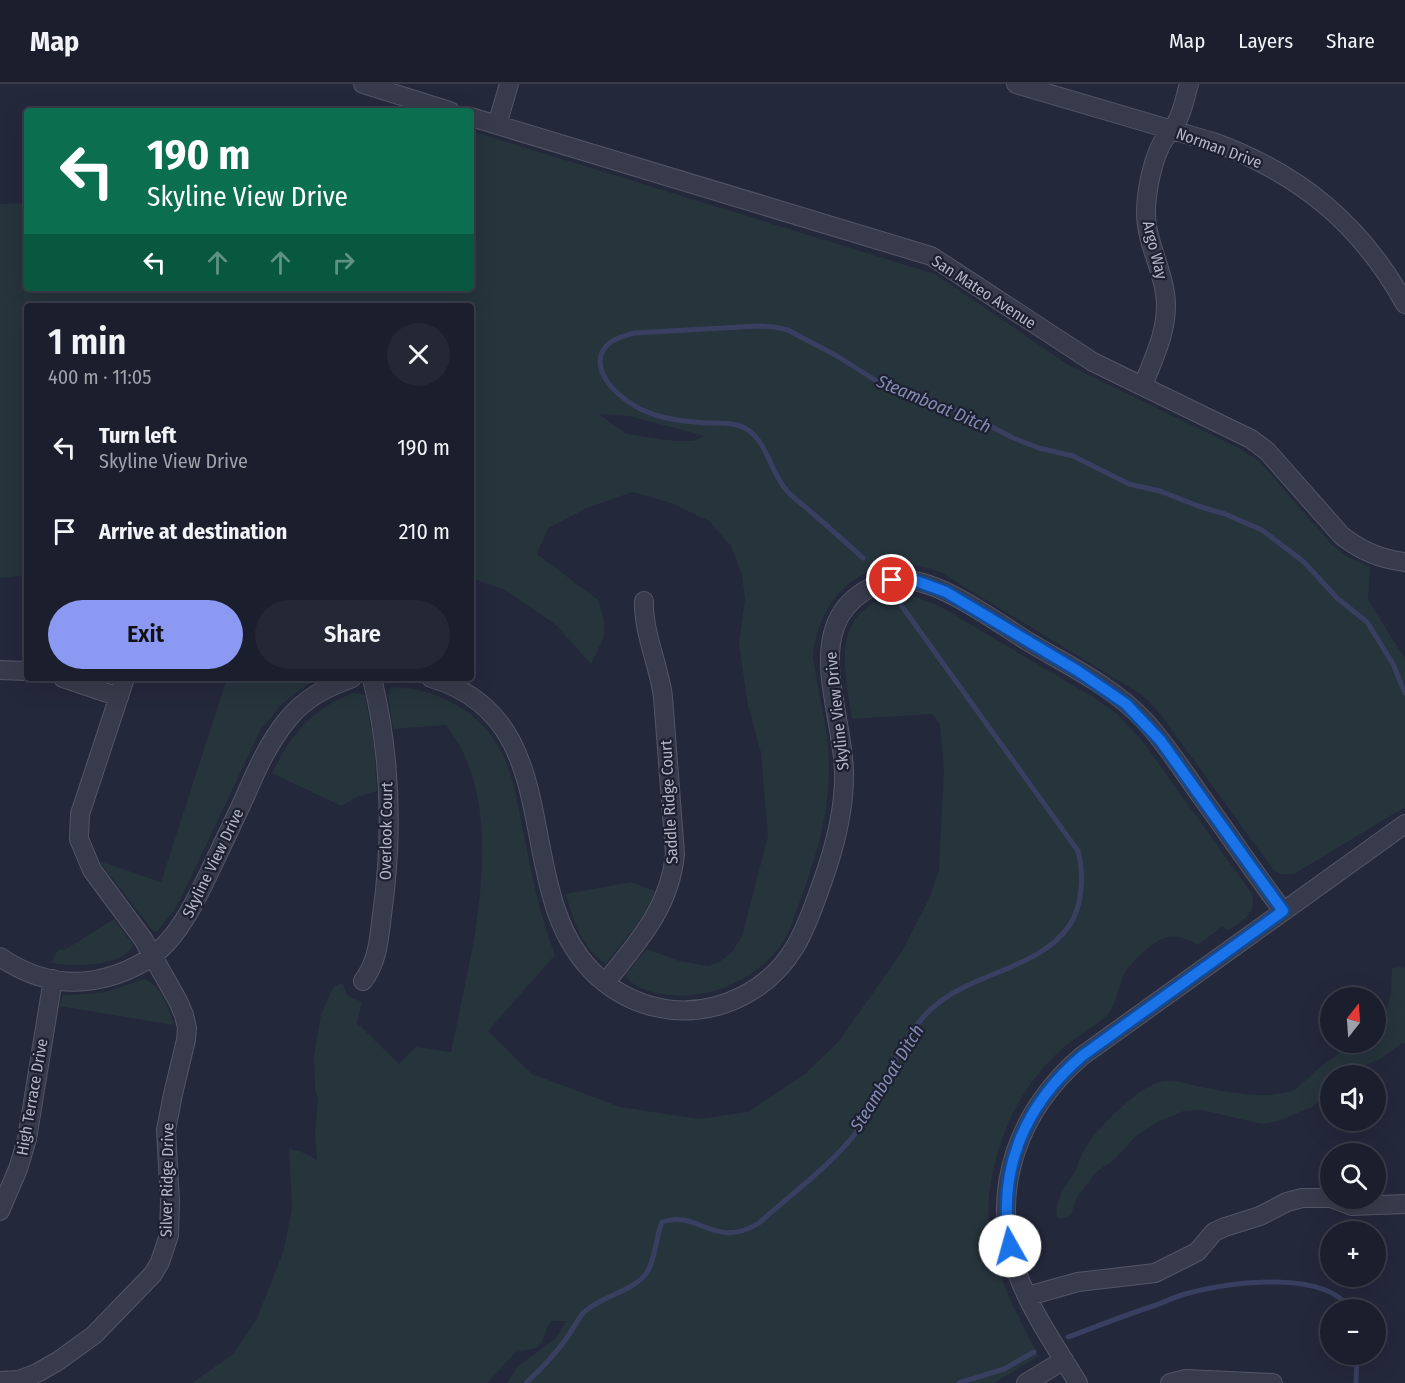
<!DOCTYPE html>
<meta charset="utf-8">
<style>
:root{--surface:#1b1e2c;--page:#242734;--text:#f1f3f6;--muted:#a0a2a9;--line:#393c48;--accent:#8c99f3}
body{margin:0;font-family:"Fira Sans Condensed",sans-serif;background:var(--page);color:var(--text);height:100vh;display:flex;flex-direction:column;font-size:22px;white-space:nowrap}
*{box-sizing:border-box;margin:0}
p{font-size:20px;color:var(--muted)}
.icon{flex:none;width:33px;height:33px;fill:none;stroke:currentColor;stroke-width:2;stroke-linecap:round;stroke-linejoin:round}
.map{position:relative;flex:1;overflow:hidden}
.sheet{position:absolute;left:24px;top:219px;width:450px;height:378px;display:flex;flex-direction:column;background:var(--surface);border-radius:6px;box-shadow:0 6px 24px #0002,0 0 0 2px var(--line)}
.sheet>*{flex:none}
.hud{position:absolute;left:24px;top:24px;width:450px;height:183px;border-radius:6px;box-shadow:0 6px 24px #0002,0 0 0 2px var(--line);background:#0b6e4f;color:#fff;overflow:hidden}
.needle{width:39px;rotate:17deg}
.buttons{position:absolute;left:1320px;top:903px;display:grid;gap:12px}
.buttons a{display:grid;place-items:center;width:66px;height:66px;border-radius:50%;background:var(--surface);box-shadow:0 6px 24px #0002,0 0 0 2px var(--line);font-size:30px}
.pin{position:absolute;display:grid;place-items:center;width:51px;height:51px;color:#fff;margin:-26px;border:3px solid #fff;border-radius:50%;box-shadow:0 2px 6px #0007}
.me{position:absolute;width:66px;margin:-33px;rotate:353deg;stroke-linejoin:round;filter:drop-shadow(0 0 4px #0008)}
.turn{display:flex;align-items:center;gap:21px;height:126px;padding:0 24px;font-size:27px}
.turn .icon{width:78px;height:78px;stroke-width:2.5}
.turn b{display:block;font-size:42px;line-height:51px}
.lanes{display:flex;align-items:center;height:57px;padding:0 24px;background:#0003;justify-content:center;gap:30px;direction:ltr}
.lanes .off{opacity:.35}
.round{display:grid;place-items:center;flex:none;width:63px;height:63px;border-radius:32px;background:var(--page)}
.head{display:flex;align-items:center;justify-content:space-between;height:102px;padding:0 24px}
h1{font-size:36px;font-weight:600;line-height:45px}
.cta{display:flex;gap:12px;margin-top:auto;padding:12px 24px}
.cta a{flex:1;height:69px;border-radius:36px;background:var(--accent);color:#111;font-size:24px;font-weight:600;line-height:69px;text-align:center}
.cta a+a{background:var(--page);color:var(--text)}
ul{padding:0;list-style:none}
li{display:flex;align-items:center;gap:18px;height:84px;padding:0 24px}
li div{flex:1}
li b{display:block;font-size:22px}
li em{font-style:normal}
header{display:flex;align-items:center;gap:36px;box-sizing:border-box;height:84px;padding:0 30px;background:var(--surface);border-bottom:2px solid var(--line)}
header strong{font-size:28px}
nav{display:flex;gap:33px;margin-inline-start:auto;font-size:21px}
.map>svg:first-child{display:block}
.green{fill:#26343c;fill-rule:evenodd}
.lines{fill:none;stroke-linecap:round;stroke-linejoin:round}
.stream{stroke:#393f61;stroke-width:5}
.minor-casing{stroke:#535666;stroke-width:20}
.minor{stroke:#383b4b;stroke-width:18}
.route-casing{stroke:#114b97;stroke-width:15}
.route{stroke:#1a73e8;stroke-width:10}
.labels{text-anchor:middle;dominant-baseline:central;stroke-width:4.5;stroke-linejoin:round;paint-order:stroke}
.street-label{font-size:16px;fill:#b3b6c7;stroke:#1d2030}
.water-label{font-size:18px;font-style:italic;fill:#848bb2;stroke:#1d2030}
</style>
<header>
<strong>Map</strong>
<nav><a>Map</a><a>Layers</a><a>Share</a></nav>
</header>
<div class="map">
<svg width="1405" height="1299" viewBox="0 0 1405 1299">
<rect width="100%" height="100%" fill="#24283b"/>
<path class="green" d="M471 47 935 190 1070 282 1241 365 1261 379 1332 461 1346 472 1370 483 1368 516 1405 575V723L1294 790H1279L1272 784 1164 635 1151 619 1139 609 940 488C875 463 819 505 813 573 818 609 829 646 829 682 829 732 817 769 801 815 795 831 790 848 781 861 763 886 730 906 700 910 680 914 641 911 627 894V889L647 865 680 877 708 882 718 879 732 868 742 852 768 752 761 669 748 621 739 560 745 515 742 491 731 462 709 437 671 419 633 408 589 423 548 444 537 470 598 516 604 536V553L591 580 556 541 505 506 471 494V222H27V493L18 492 0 494V120L27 119V204H471ZM599 330 629 332 705 352 693 357H675L626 350Z
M897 510 911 511 941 523 1093 613 1117 630 1141 655 1252 810C1257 830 1243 836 1229 846L1222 843 1198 861C1189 856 1178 851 1168 853 1156 854 1129 880 1124 891 1118 902 1117 918 1109 929 1098 941 1078 952 1065 962 1022 1000 999 1047 990 1104 981 1168 1011 1217 1038 1272L994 1299H507L517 1283 555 1255 566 1237H552L548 1242 542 1258 536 1264 516 1268 487 1299H192L232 1271 257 1235 284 1165 292 1123 289 1065 300 1067 317 1076 315 1051 318 1015 315 1005 314 972 321 930 333 904 342 899 348 912 362 918 357 939 399 980 416 963 451 968C470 872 513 726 446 641L393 645 388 611 391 603C436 603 483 628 503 671 515 696 518 724 524 751 532 792 540 832 555 871L488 947 532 990 620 1023 699 1035 748 1028 805 990 839 957 901 869 930 813 939 786 944 685 940 640 932 630 852 635C844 582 829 527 897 510Z
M227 594H316L282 620 261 645 182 812 173 828 157 847H153L99 777 161 798Z
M353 609 365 611 374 661 377 707 359 712 341 722 272 689C291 650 312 625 353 609Z
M631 798 655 807C646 834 624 856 607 878L604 879C581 862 573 836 566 810Z
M114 835 133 861C122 884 72 882 51 879L58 866 66 865Z
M1401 883 1405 884V960L1402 959 1380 975 1357 985 1349 991 1330 992V1008L1312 1023 1278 1037 1262 1040 1202 1026 1184 1027 1159 1037 1135 1053 1115 1075 1096 1088 1076 1115 1071 1131 1064 1134H1057C1053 1112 1071 1099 1078 1080 1087 1057 1098 1046 1115 1029 1127 1018 1144 1002 1160 998 1173 995 1188 1000 1201 1003 1231 1008 1256 1015 1287 1008 1298 1006 1301 1000 1309 993 1316 986 1349 960 1357 958 1363 957 1370 958 1376 958V943L1385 930 1391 911 1392 884Z
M144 895C159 899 171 927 174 941L59 922 63 911 102 909Z"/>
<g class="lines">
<path class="stream" d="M863 474C846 459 829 443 811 428 804 421 794 415 787 407 771 389 768 360 748 346 737 338 721 339 708 339 669 337 635 331 609 300 602 291 598 282 601 271 606 256 621 253 634 249L758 242 775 243 788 246 837 272 886 303 919 311 975 334 1013 354 1039 364 1073 372 1129 400 1160 407 1198 422 1225 430 1262 446 1304 478 1337 514 1367 538 1393 580 1405 609
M1068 1253C1098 1242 1128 1230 1159 1220 1169 1216 1179 1211 1189 1209 1229 1198 1326 1185 1351 1226
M526 1299C541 1285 554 1272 566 1255 572 1247 577 1236 584 1228 601 1212 630 1209 646 1190 655 1178 656 1152 662 1138 699 1125 714 1167 759 1139 790 1111 834 1079 858 1046 886 1007 899 950 937 920 975 889 1041 883 1069 842 1083 822 1084 789 1078 767L901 521
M959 1299 1004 1285 1034 1268
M1356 1299 1357 1270"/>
<g class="minor-casing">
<path id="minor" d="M363 0 450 27
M1016 0 1213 58C1299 89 1361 140 1405 220
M471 33 931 172 1093 278 1251 355 1267 367 1342 452C1362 467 1380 475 1405 478
M497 41 509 0
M1143 301C1155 272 1170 241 1165 209 1161 182 1146 156 1146 129 1146 107 1153 72 1165 54 1168 49 1173 44 1176 39 1183 28 1185 13 1189 0
M0 586 27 587
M63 594 119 613
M431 594C575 636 506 809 597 892 618 911 644 923 673 926 722 930 770 905 795 863 807 843 814 821 822 799 835 763 845 726 844 687 843 643 820 584 835 543 845 514 876 494 907 496 945 499 996 538 1029 558 1067 581 1112 602 1143 635 1164 657 1181 684 1198 708 1227 748 1254 788 1283 827
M0 873C28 892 61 902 95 896 162 883 182 845 209 789 221 764 232 740 244 715 256 687 268 659 288 635 305 614 327 603 352 594
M363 897C378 877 379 855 382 831 393 752 391 672 372 594
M605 899C637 859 670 824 675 770L663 613C659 581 643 549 644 517
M1331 1114 1352 1122 1405 1120
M0 1127 18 1085 27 1055 53 895
M1028 1212 1078 1198 1155 1189 1197 1168 1214 1148 1225 1143 1260 1132 1287 1118 1302 1114H1330
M0 1297 19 1296 37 1289 58 1277 94 1251 153 1190 160 1178 169 1151 170 1117 166 1046 173 1010 186 956 187 944 184 931 178 917 143 855 92 786 79 755 80 730 125 594
M1026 1299 1064 1276
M1078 1299C1056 1263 1030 1226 1016 1186 989 1105 1019 1026 1082 972L1405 740
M1170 1299 1186 1295 1273 1299"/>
</g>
<use href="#minor" class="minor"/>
</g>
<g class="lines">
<g class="route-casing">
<path id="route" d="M892 496 916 497 946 508 1078 587 1126 620 1160 656 1283 827 1082 972C1024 1022 997 1086 1010 1162"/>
</g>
<use href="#route" class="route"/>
</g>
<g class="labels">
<g class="street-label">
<text transform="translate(1219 64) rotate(20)">Norman Drive</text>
<text transform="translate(1155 166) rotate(76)">Argo Way</text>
<text transform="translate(984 208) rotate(33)">San Mateo Avenue</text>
<text transform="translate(837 627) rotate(-96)">Skyline View Drive</text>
<text transform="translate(669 718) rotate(-93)">Saddle Ridge Court</text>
<text transform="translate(386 747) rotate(-89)">Overlook Court</text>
<text transform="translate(213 779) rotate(-64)">Skyline View Drive</text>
<text transform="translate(32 1013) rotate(-80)">High Terrace Drive</text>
<text transform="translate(167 1096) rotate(-89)">Silver Ridge Drive</text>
</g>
<g class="water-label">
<text transform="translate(934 320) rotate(23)">Steamboat Ditch</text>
<text transform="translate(887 994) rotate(-58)">Steamboat Ditch</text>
</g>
</g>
</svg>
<div class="buttons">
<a><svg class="needle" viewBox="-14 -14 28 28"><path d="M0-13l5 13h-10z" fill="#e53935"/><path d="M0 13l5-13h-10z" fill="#a0a2a9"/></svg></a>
<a><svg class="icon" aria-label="sound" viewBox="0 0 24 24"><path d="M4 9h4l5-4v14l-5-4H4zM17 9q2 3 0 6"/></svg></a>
<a><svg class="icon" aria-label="search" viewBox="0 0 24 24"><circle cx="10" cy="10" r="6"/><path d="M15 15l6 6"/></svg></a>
<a>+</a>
<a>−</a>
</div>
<div class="pin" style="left:892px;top:496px;background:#d93025"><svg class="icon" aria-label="arrive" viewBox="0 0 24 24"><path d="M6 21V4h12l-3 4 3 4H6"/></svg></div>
<svg class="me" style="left:1010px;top:1162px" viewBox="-20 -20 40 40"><circle r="19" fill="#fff"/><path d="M0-13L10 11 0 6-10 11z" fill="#1a73e8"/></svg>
<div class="hud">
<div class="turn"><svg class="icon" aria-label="left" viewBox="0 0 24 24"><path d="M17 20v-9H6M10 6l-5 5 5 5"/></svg><div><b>190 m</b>Skyline View Drive</div></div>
<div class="lanes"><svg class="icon" aria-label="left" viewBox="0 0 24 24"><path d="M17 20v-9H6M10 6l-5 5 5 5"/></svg><svg class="icon off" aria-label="ahead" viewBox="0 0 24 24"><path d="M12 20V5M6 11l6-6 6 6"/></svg><svg class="icon off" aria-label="ahead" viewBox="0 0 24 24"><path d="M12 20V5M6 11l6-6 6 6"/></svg><svg class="icon off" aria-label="right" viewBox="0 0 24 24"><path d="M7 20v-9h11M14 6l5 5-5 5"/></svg></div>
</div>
<section class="sheet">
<div class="head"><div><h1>1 min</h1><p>400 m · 11:05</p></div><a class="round"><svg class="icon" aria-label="close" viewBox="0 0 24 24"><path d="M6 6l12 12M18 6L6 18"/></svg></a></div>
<ul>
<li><svg class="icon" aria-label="left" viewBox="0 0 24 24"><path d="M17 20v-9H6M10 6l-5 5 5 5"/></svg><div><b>Turn left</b><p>Skyline View Drive</p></div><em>190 m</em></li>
<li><svg class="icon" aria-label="arrive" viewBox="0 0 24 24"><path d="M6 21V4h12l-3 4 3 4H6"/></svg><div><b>Arrive at destination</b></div><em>210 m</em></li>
</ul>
<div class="cta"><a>Exit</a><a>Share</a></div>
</section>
</div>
